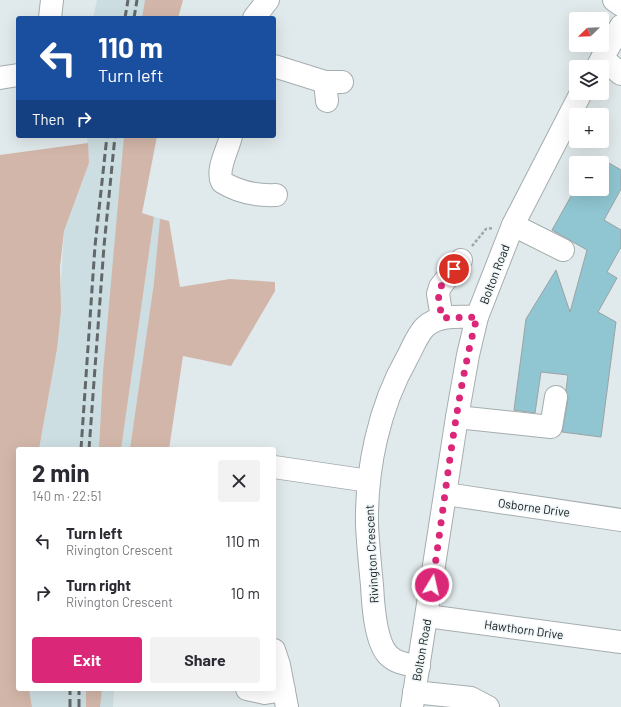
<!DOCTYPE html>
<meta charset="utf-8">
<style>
:root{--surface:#fff;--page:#f2f2f3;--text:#2b2b33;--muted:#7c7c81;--accent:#db2777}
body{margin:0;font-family:Barlow,sans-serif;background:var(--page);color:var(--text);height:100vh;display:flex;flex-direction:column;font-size:15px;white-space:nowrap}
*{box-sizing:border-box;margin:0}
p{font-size:13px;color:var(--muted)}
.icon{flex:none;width:22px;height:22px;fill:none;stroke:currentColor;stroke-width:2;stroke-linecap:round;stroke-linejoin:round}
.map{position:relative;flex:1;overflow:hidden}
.sheet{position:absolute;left:16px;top:447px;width:260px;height:244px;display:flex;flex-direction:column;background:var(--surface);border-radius:4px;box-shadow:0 4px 16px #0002}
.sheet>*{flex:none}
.banner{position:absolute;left:16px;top:16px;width:260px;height:122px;border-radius:4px;box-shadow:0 4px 16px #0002;background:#1a4fa0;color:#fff;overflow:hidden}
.needle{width:26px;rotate:247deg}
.buttons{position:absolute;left:569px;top:12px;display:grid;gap:8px}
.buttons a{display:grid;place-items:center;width:40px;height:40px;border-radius:4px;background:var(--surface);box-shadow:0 4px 16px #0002;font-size:20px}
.pin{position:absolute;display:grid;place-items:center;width:34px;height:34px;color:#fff;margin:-17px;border:2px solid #fff;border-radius:50%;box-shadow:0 1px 4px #0007}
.me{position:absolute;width:44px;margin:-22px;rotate:9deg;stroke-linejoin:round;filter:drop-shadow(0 0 3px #0008)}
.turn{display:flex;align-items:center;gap:14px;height:84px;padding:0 16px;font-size:18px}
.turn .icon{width:52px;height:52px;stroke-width:2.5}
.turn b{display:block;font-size:28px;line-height:34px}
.then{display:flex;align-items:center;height:38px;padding:0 16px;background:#0003;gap:8px;font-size:15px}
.round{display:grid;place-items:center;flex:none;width:42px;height:42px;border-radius:4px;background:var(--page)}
.summary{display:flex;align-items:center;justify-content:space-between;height:68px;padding:0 16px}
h1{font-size:24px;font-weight:700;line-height:30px}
.primary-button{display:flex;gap:8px;margin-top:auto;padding:8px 16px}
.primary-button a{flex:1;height:46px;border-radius:4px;background:var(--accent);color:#fff;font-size:16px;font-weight:700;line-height:46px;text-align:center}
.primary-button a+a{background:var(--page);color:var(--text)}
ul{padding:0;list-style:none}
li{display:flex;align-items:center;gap:12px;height:52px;padding:0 16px}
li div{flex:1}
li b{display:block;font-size:15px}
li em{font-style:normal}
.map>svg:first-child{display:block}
.built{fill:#cddee2}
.green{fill:#d2b6a9}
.building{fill:#8fc6d1;stroke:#9ba3a5}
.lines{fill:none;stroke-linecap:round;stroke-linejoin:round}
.minor-casing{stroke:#a5adaf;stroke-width:24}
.major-casing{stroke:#a5adaf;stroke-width:24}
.path{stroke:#9fa6a8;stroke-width:2.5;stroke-dasharray:3 2;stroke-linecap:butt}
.minor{stroke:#fff;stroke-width:22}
.major{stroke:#fff;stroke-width:22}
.rail{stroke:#626769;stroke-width:3;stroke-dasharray:8 4;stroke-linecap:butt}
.route{stroke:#db2777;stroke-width:7;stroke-dasharray:0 12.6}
.labels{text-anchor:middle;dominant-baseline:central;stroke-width:3;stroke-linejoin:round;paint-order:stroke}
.street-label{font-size:12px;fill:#151819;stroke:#eef6f8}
</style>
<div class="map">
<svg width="621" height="707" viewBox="0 0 621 707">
<rect width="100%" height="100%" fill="#e0e9eb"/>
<path class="built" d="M97 0H183L178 18H93Z
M87 136H157L142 213 169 221 171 244 169 449H39L57 349 64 231 89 163Z
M29 689H114L113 707H32Z"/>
<path class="green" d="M145 0H183L178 18H142Z
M124 136H157L142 213 154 217 121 449H99L103 372Z
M88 143 89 163 64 231 60 267 61 311 57 349 39 449H18V689H29L32 707H0V155Z
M160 219 169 221 180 287 230 279 275 282V291L231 366 183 356 169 449H130L154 283Z
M86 689H102L100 707H86Z"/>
<path class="building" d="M602 159 621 170V189L604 220 621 230V247L607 272 617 278 598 312 616 322 601 437 562 432 568 399 566 390 568 375 541 372 535 413 514 410 526 319 556 270 570 312 587 250 552 230 575 189H602Z"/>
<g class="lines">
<g class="minor-casing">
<path id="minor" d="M50 18 52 0
M254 18 268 0
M602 58 621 74
M274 66 325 82H342
M0 78 18 75
M325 82 327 101
M231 136C228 150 216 169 222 182 238 192 256 196 276 195
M513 225 563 250
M442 318 438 294 440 287 461 260
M457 417 551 427 556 397
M274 467 369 481
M446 494 621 520
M427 616 621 642
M274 650 279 665 287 707
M419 666C408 664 397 664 388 655 375 641 373 604 372 585 370 565 368 545 367 525 366 469 379 407 407 358 412 349 417 335 425 327 439 314 460 317 477 317
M247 689 265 693 284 690
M414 692 471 698 488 707"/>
</g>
<g class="major-casing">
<path id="major" d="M614 0 621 5
M597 67 621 26
M412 707 457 417 468 355 477 317 513 225 581 93"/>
</g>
<path class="path" d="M472 246 486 229 493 228"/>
<use href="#minor" class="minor"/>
<use href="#major" class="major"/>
<path class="rail" d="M125 18 128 0
M134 18 137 0
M81 449 95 246 107 136
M89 449 104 246 115 136
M70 707V689
M79 707V689"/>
</g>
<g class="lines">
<path class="route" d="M432 585C446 496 454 404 477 317L442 318C437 290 435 292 454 269"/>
</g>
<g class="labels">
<g class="street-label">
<text transform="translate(494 274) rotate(-69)">Bolton Road</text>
<text transform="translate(534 507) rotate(8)">Osborne Drive</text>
<text transform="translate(371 554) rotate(-93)">Rivington Crescent</text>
<text transform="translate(524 629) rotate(8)">Hawthorn Drive</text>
<text transform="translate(421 650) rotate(-80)">Bolton Road</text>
</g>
</g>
</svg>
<div class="buttons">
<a><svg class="needle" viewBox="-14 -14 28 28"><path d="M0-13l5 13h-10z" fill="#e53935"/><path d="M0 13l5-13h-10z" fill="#7c7c81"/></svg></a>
<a><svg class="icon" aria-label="layers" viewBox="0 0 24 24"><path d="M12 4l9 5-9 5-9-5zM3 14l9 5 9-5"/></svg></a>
<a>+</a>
<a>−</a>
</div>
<div class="pin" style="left:454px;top:269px;background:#d93025"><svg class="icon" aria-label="arrive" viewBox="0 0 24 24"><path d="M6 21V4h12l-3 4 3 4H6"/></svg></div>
<svg class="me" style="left:432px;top:585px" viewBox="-20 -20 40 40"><circle r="17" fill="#db2777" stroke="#fff" stroke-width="3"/><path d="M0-11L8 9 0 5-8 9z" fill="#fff"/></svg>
<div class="banner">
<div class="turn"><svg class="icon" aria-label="left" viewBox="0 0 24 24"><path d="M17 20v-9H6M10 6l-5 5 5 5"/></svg><div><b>110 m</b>Turn left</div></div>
<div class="then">Then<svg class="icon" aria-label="right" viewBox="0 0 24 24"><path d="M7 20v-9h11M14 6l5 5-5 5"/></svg></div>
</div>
<section class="sheet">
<div class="summary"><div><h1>2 min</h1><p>140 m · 22:51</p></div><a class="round"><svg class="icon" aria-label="close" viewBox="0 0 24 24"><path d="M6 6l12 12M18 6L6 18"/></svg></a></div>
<ul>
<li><svg class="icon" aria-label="left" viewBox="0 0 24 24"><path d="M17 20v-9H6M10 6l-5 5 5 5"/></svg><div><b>Turn left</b><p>Rivington Crescent</p></div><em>110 m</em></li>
<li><svg class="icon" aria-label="right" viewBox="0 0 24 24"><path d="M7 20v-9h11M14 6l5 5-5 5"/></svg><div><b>Turn right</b><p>Rivington Crescent</p></div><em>10 m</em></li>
</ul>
<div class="primary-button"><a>Exit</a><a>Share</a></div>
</section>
</div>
